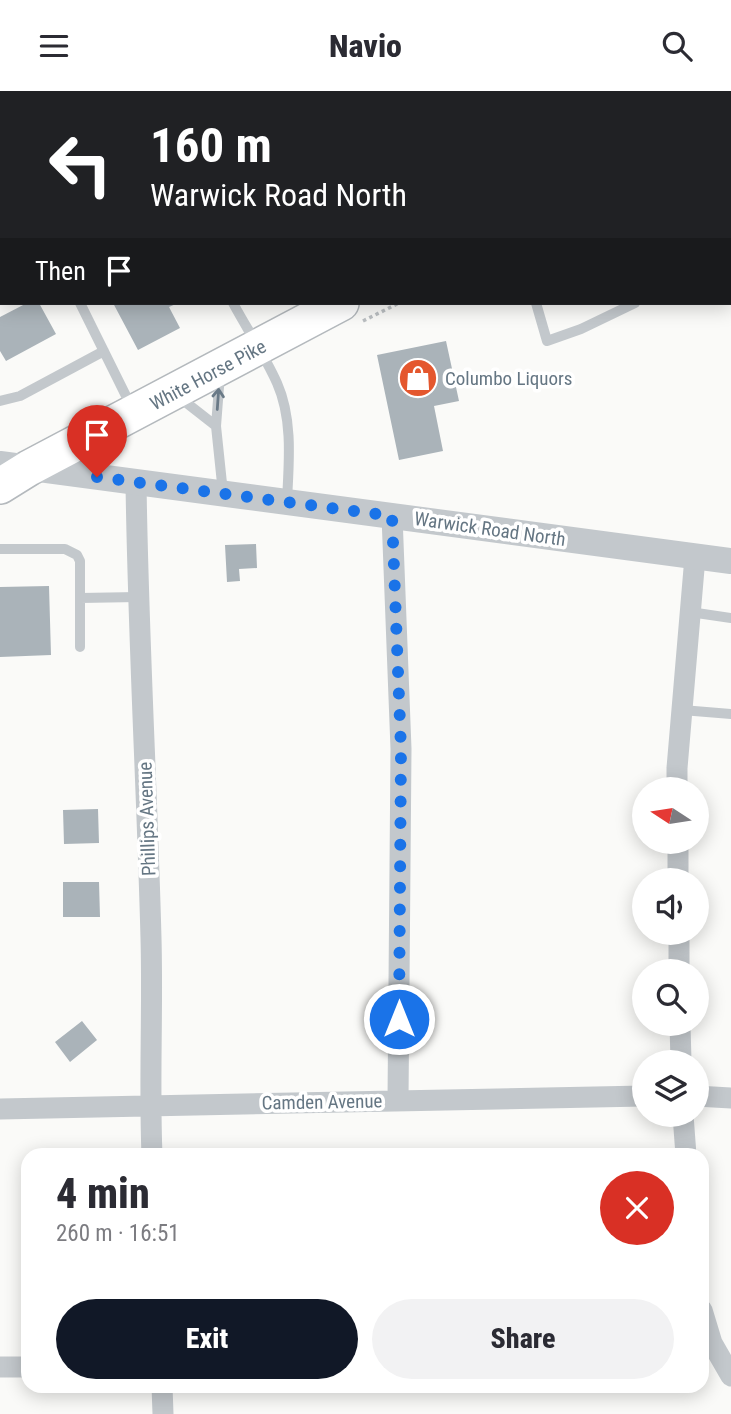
<!DOCTYPE html>
<meta charset="utf-8">
<style>
:root{--surface:#fff;--page:#f2f2f3;--text:#2b2b33;--muted:#7c7c81;--accent:#111827}
body{margin:0;font-family:"Roboto Condensed",sans-serif;background:var(--page);color:var(--text);height:100vh;display:flex;flex-direction:column;font-size:26px;white-space:nowrap}
*{box-sizing:border-box;margin:0}
p{font-size:23px;color:var(--muted)}
.icon{flex:none;width:38px;height:38px;fill:none;stroke:currentColor;stroke-width:2;stroke-linecap:round;stroke-linejoin:round}
.map{position:relative;flex:1;overflow:hidden}
.details{position:absolute;left:21px;top:1057px;width:688px;height:245px;display:flex;flex-direction:column;background:var(--surface);border-radius:21px;box-shadow:0 4px 18px #0003}
.details>*{flex:none}
.banner{position:absolute;left:0px;top:0px;width:732px;height:214px;box-shadow:0 4px 18px #0003;background:#202124;color:#fff;overflow:hidden}
.needle{width:46px;rotate:282deg}
.buttons{position:absolute;left:632px;top:686px;display:grid;gap:14px}
.buttons a{display:grid;place-items:center;width:77px;height:77px;border-radius:50%;background:var(--surface);box-shadow:0 4px 18px #0003;font-size:35px}
.pin{position:absolute;display:grid;place-items:center;width:60px;height:60px;color:#fff;margin:-72px -30px;border-radius:50% 50% 50% 0;rotate:-45deg;box-shadow:0 0 7px #0007}
.pin .icon{rotate:45deg}
.me{position:absolute;width:77px;margin:-38px;rotate:0deg;stroke-linejoin:round;filter:drop-shadow(0 0 5px #0008)}
.turn{display:flex;align-items:center;gap:24px;height:147px;padding:0 35px;font-size:32px}
.turn .icon{width:91px;height:91px;stroke-width:2.5}
.turn b{display:block;font-size:49px;line-height:60px}
.then{display:flex;align-items:center;height:66px;padding:0 35px;background:#0003;gap:14px;font-size:26px}
.round{display:grid;place-items:center;flex:none;width:74px;height:74px;border-radius:37px;background:var(--page)}
.overview{display:flex;align-items:center;justify-content:space-between;height:119px;padding:0 35px}
h1{font-size:42px;font-weight:800;line-height:52px}
.action{display:flex;gap:14px;margin-top:auto;padding:14px 35px}
.action a{flex:1;height:80px;border-radius:42px;background:var(--accent);color:#fff;font-size:28px;font-weight:800;line-height:80px;text-align:center}
.action a+a{background:var(--page);color:var(--text)}
header{display:flex;justify-content:space-between;align-items:center;height:91px;padding:0 35px;background:var(--surface);font-size:32px;font-weight:800}
.map>svg:first-child{display:block}
.building{fill:#aab3b9}
.lines{fill:none;stroke-linecap:round;stroke-linejoin:round}
.trunk-casing{stroke:#b4b9bd;stroke-width:38}
.path{stroke:#bbbfc2;stroke-width:3.5;stroke-dasharray:3.5 3.5;stroke-linecap:butt}
.service{stroke:#c3c8cc;stroke-width:10}
.minor{stroke:#c3c8cc;stroke-width:21}
.tertiary{stroke:#c3c8cc;stroke-width:26}
.trunk{stroke:#fff;stroke-width:35}
.oneway{stroke:#6a7a87}
.route{stroke:#1a73e8;stroke-width:12;stroke-dasharray:0 21.6}
.labels{text-anchor:middle;dominant-baseline:central;stroke-width:7;stroke-linejoin:round;paint-order:stroke}
.street-label{font-size:19px;fill:#657683;stroke:#fff}
.poi-label{font-size:19px;fill:#657683;stroke:#fff;text-anchor:start}
</style>
<header><svg class="icon" aria-label="menu" viewBox="0 0 24 24"><path d="M4 6h16M4 12h16M4 18h16"/></svg>Navio<svg class="icon" aria-label="search" viewBox="0 0 24 24"><circle cx="10" cy="10" r="6"/><path d="M15 15l6 6"/></svg></header>
<div class="map">
<svg width="731" height="1323" viewBox="0 0 731 1323">
<rect width="100%" height="100%" fill="#fafaf8"/>
<path class="building" d="M27 212H39L56 243 6 270 0 260V226Z
M113 212H178L169 216 180 237 138 259Z
M446 250 459 310 434 315 443 360 399 369 377 264Z
M256 453 257 477 239 478 240 490 227 491 225 454Z
M49 495 51 564 0 566V496Z
M98 718 99 752 64 753 63 719Z
M63 791H99L100 826H63Z
M82 930 97 949 70 971 55 951Z"/>
<g class="lines">
<g class="trunk-casing">
<path id="trunk" d="M730 4 731 3
M0 395 29 377 341 212"/>
</g>
<path class="path" d="M672 2 675 0
M730 42 731 41
M363 230 399 212"/>
<path class="service" d="M116 0 117 2
M411 0 412 2
M55 2 58 0
M730 75 731 78
M730 89 731 88
M80 212 132 317
M233 212C247 238 265 265 277 292 293 328 289 371 287 409
M536 212 547 250 581 238 635 212
M179 306 216 335 220 283
M0 310 20 305 104 260
M216 335 223 402
M0 458H65L77 464 80 470V556
M80 507 138 506
M690 521 731 527
M682 619 731 623"/>
<path class="minor" d="M620 0 621 2
M136 391C138 543 147 695 151 847 153 919 149 992 152 1064
M392 425 401 658 398 1009
M677 698V677L695 466
M678 751V789
M679 842V880
M680 933 681 971
M696 1005 731 1007
M0 1018 644 1005
M683 1024 686 1064
M702 1219 712 1252 731 1285
M0 1276H28
M162 1295 163 1323"/>
<path class="tertiary" d="M0 373 731 470"/>
<use href="#trunk" class="trunk"/>
</g>
<defs><path id="oneway-shaft" d="M-6 0H5M1.5-3L5.5 0L1.5 3" fill="none" stroke-width="1.6" stroke-linecap="round" stroke-linejoin="round" transform="scale(1.75)"/></defs>
<use class="oneway" href="#oneway-shaft" transform="translate(218 308) rotate(-86)"/>
<g class="lines">
<path class="route" d="M97 386 392 425 401 658 399 928"/>
</g>
<defs>
<g id="shop-disc" transform="scale(2.0125)"><circle r="9.5" fill="#e4572e" stroke="#fff"/><path d="M-5-2.5h2.3a2.7 3.5 0 0 1 5.4 0H5L5.5 6h-11ZM-1.5-2.5h3a1.5 2.3 0 0 0-3 0Z" fill="#fff"/></g>
</defs>
<g fill-rule="evenodd">
<use href="#shop-disc" x="418" y="287"/>
</g>
<g class="labels">
<g class="street-label">
<text transform="translate(208 284) rotate(-28)">White Horse Pike</text>
<text transform="translate(490 438) rotate(8)">Warwick Road North</text>
<text transform="translate(147 728) rotate(-92)">Phillips Avenue</text>
<text transform="translate(322 1011) rotate(-1)">Camden Avenue</text>
</g>
<g class="poi-label">
<text x="445" y="287">Columbo Liquors</text>
</g>
</g>
</svg>
<div class="buttons">
<a><svg class="needle" viewBox="-14 -14 28 28"><path d="M0-13l5 13h-10z" fill="#e53935"/><path d="M0 13l5-13h-10z" fill="#7c7c81"/></svg></a>
<a><svg class="icon" aria-label="sound" viewBox="0 0 24 24"><path d="M4 9h4l5-4v14l-5-4H4zM17 9q2 3 0 6"/></svg></a>
<a><svg class="icon" aria-label="search" viewBox="0 0 24 24"><circle cx="10" cy="10" r="6"/><path d="M15 15l6 6"/></svg></a>
<a><svg class="icon" aria-label="layers" viewBox="0 0 24 24"><path d="M12 4l9 5-9 5-9-5zM3 14l9 5 9-5"/></svg></a>
</div>
<div class="pin" style="left:97px;top:386px;background:#d93025"><svg class="icon" aria-label="arrive" viewBox="0 0 24 24"><path d="M6 21V4h12l-3 4 3 4H6"/></svg></div>
<svg class="me" style="left:399px;top:928px" viewBox="-20 -20 40 40"><circle r="17" fill="#1a73e8" stroke="#fff" stroke-width="3"/><path d="M0-11L8 9 0 5-8 9z" fill="#fff"/></svg>
<div class="banner">
<div class="turn"><svg class="icon" aria-label="left" viewBox="0 0 24 24"><path d="M17 20v-9H6M10 6l-5 5 5 5"/></svg><div><b>160 m</b>Warwick Road North</div></div>
<div class="then">Then<svg class="icon" aria-label="arrive" viewBox="0 0 24 24"><path d="M6 21V4h12l-3 4 3 4H6"/></svg></div>
</div>
<section class="details">
<div class="overview"><div><h1>4 min</h1><p>260 m · 16:51</p></div><a class="round" style="background:#d93025;color:#fff"><svg class="icon" aria-label="close" viewBox="0 0 24 24"><path d="M6 6l12 12M18 6L6 18"/></svg></a></div>
<div class="action"><a>Exit</a><a>Share</a></div>
</section>
</div>
